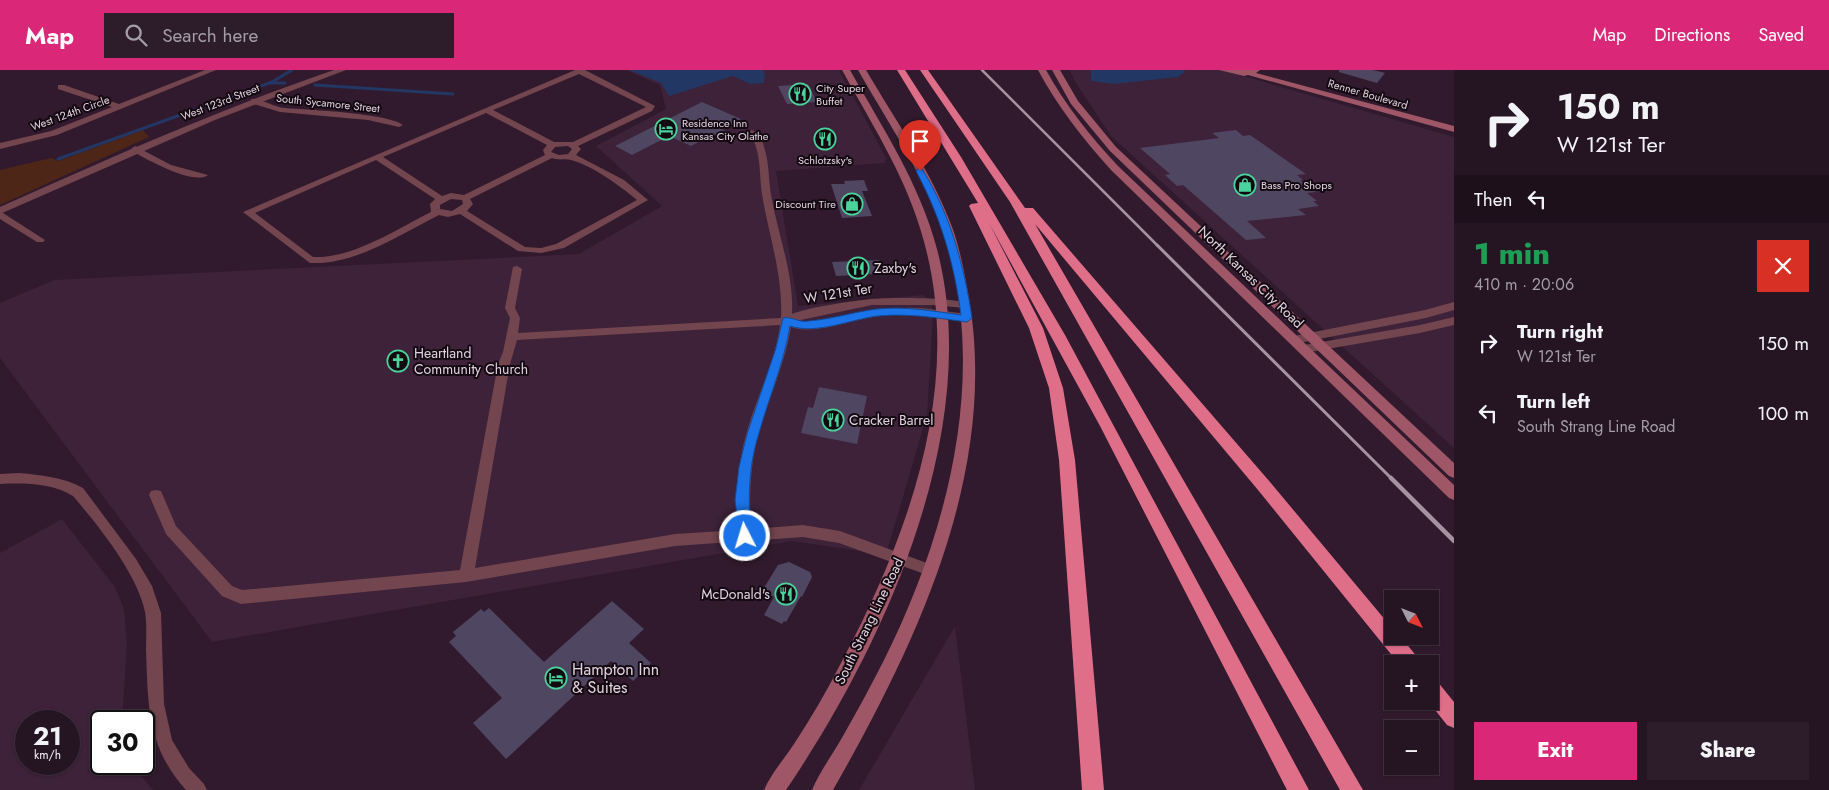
<!DOCTYPE html>
<meta charset="utf-8">
<style>
:root{--surface:#251422;--page:#2d1d2a;--text:#f1f3f6;--muted:#a39ea5;--line:#423340;--accent:#db2777}
body{margin:0;font-family:Jost,sans-serif;background:var(--page);color:var(--text);height:100vh;display:flex;flex-direction:column;font-size:19px;white-space:nowrap}
*{box-sizing:border-box;margin:0}
p{font-size:16px;color:var(--muted)}
.icon{flex:none;width:28px;height:28px;fill:none;stroke:currentColor;stroke-width:2;stroke-linecap:round;stroke-linejoin:round}
.map{position:relative;flex:1;overflow:hidden}
.details{display:flex;flex-direction:column;background:var(--surface);width:375px}
.details>*{flex:none}
.guide{background:#251422;color:var(--text);overflow:hidden}
.needle{width:32px;rotate:132deg}
.controls{position:absolute;left:1384px;top:520px;display:grid;gap:10px}
.controls a{display:grid;place-items:center;width:55px;height:55px;border-radius:0px;background:var(--surface);box-shadow:0 1px 4px #0004,0 0 0 1px var(--line);font-size:25px}
.speed{position:absolute;left:15px;top:640px;display:flex;gap:10px;font-size:25px;font-weight:700;text-align:center}
.speed>*{display:grid;place-content:center;width:65px;height:65px;border-radius:50%;background:var(--surface);box-shadow:0 1px 4px #0004,0 0 0 1px var(--line);line-height:1}
.speed small{font-size:12px;font-weight:400}
.speed .limit{border:2px solid #111;border-radius:8px;background:#fff;color:#111}
.pin{position:absolute;display:grid;place-items:center;width:42px;height:42px;color:#fff;margin:-51px -21px;border-radius:50% 50% 50% 0;rotate:-45deg;box-shadow:0 0 5px #0007}
.pin .icon{rotate:45deg}
.me{position:absolute;width:55px;margin:-28px;rotate:355deg;stroke-linejoin:round;filter:drop-shadow(0 0 4px #0008)}
.turn{display:flex;align-items:center;gap:18px;height:105px;padding:0 20px;font-size:22px}
.turn .icon{width:65px;height:65px;stroke-width:2.5}
.turn b{display:block;font-size:35px;line-height:42px}
.then{display:flex;align-items:center;height:48px;padding:0 20px;background:#0003;gap:10px;font-size:19px}
.round{display:grid;place-items:center;flex:none;width:52px;height:52px;border-radius:0px;background:var(--page)}
.head{display:flex;align-items:center;justify-content:space-between;height:85px;padding:0 20px}
h1{font-size:30px;font-weight:800;line-height:38px;color:#1e9e55}
.primary-button{display:flex;gap:10px;margin-top:auto;padding:10px 20px}
.primary-button a{flex:1;height:58px;border-radius:0px;background:var(--accent);color:#fff;font-size:20px;font-weight:800;line-height:58px;text-align:center}
.primary-button a+a{background:var(--page);color:var(--text)}
ul{padding:0;list-style:none}
li{display:flex;align-items:center;gap:15px;height:70px;padding:0 20px}
li div{flex:1}
li b{display:block;font-size:19px}
li em{font-style:normal}
header{display:flex;align-items:center;gap:30px;box-sizing:border-box;height:70px;padding:0 25px;background:var(--accent);color:#fff}
header strong{font-size:24px}
nav{display:flex;gap:28px;margin-inline-start:auto;font-size:18px}
.search{width:350px;height:45px;background:var(--page);display:flex;align-items:center;gap:12px;box-sizing:border-box;padding:0 18px;border-radius:0px;color:var(--muted);font-size:19px}
main{display:flex;flex:1;min-height:0}
.map>svg:first-child{display:block}
.built{fill:#3d2239;fill-rule:evenodd}
.green{fill:#4d2618}
.water{fill:#233764}
.lines{fill:none;stroke-linecap:round;stroke-linejoin:round}
.stream{stroke:#233764;stroke-width:3}
.building{fill:#4f4662}
.minor{fill:#73454e;fill-rule:evenodd}
.tertiary{fill:#73454e;fill-rule:evenodd}
.secondary{fill:#9f5666;fill-rule:evenodd}
.motorway{fill:#df6e89;fill-rule:evenodd}
.rail-far2{stroke:#a693a2;stroke-width:2.5}
.rail-far1{stroke:#a693a2;stroke-width:3}
.rail{stroke:#a693a2;stroke-width:4.5}
.route{fill:#1a73e8;stroke:#114b97}
.labels{text-anchor:middle;dominant-baseline:central;stroke-width:4;stroke-linejoin:round;paint-order:stroke}
.far-poi-label{font-size:11px;fill:#e3d3df;stroke:#130911;text-anchor:start}
.far-street-label{font-size:11px;fill:#e3d3df;stroke:#130911}
.poi-label{font-size:14px;fill:#e3d3df;stroke:#130911;text-anchor:start}
.street-label{font-size:14px;fill:#e3d3df;stroke:#130911}
.near-poi-label{font-size:16px;fill:#e3d3df;stroke:#130911;text-anchor:start}
</style>
<header>
<strong>Map</strong>
<div class="search"><svg class="icon" aria-label="search" viewBox="0 0 24 24"><circle cx="10" cy="10" r="6"/><path d="M15 15l6 6"/></svg>Search here</div>
<nav><a>Map</a><a>Directions</a><a>Saved</a></nav>
</header>
<main>
<div class="map">
<svg width="1454" height="720" viewBox="0 0 1454 720">
<rect width="100%" height="100%" fill="#311a2d"/>
<path class="built" d="M626 0H839L886 88 885 93 776 101 798 236 923 225 931 231 933 244 927 345 886 485 792 471 212 572 0 288V233L54 210 579 184 662 136 596 76 666 39 660 15Z
M1070 0H1223L1454 67V378L1111 66 1074 10Z
M62 449 115 517 124 539 127 573 123 637 126 651H101V694H137L142 707 153 720H0V483ZM69 651V694H26V651Z
M955 556 975 720H859Z"/>
<path class="green" d="M143 60 149 67 0 135V100L51 88 58 91Z"/>
<path class="water" d="M629 0H763L765 5 764 13 750 14 733 6 669 26 661 13Z
M1091 0H1184L1185 2 1178 7 1114 14 1091 11Z"/>
<g class="lines">
<path class="stream" d="M271 13H285
M315 15 453 24
M58 89 272 12 292 0"/>
</g>
<path class="building" d="M1339 0H1373L1385 3 1377 13 1339 2Z
M808 14 817 32 787 34 778 16Z
M702 32 741 49 722 60 725 61 711 69 708 67 691 76 669 66 632 85 615 76Z
M1236 60 1243 66 1250 65 1306 104 1297 105 1303 110H1300L1316 122 1307 123 1317 131H1313L1319 136 1298 139 1306 145 1247 151 1266 168 1246 170 1183 115 1177 116 1165 105 1170 104 1140 78 1219 68 1212 63Z
M864 110 868 121H862L872 146 842 148 831 114H845L844 111Z
M879 190 883 201 874 202 875 204 836 206 832 192Z
M819 317 867 326 857 374 801 363 808 337 813 338Z
M789 492 810 502 812 507 802 527 801 526 786 552 784 551 782 554 764 545 774 527 762 521 778 495Z
M612 531 644 559 629 573 651 593 633 611 611 591 506 689 473 653 502 628 449 572 456 566 453 562 481 539 484 542 489 538 544 592Z"/>
<g class="lines">
<path class="minor" d="M205 0H216L57 65 0 79V73L51 61 112 37 58 19V15H64L119 34Z
M575 0H585L655 36 652 41 578 76 581 79 576 85 624 110 648 130 564 178 541 183 518 181 460 144 448 147 439 145C399 165 356 195 310 193L243 142ZM579 4 646 37 573 72H554L493 40ZM486 43 547 75 543 80 545 85 464 125 451 123 442 126 383 87ZM568 76 572 79 568 84 559 85 551 82 555 77ZM552 88C559 91 565 88 571 90 593 96 620 116 637 130L556 174 541 178 525 177 467 141 473 134 470 129ZM376 90 435 129 430 134 431 142C397 159 352 189 313 187L255 143ZM451 129 462 130 463 134 452 141 440 139V135Z
M251 29C262 28 273 37 285 38 309 40 387 43 403 55L399 57 368 50 280 42 251 33Z
M751 60 758 62C771 88 767 103 772 130 779 168 794 205 792 244 809 237 852 231 871 229 886 227 963 227 970 235L965 238 931 235H872L796 251 801 252C836 249 870 238 905 238 925 237 947 242 967 244L972 248 967 252C937 248 908 243 878 246 852 249 816 266 791 257 785 294 769 327 759 363 750 394 749 427 751 459L803 455 840 461 935 496 937 500 935 504 930 506 839 473 803 467 675 476 466 512 241 534 222 526 166 464 149 425 151 421 156 420 161 421 176 456 232 516 242 520 460 500 498 294 503 282 510 248 505 238 513 197 517 196 522 199 515 238 520 248 518 263 781 248C783 207 770 169 763 130 758 103 763 88 750 62ZM780 255C775 294 756 327 746 365 737 395 736 428 738 460L675 464 475 498 510 294 517 270Z
M135 76 171 95 208 105C194 116 146 89 132 81L131 79Z
M0 142 3 143 45 170 43 172H37L0 149Z
M19 403C41 405 63 407 83 418L136 489 152 516 161 543 164 634 172 670 189 698 204 714 207 720H186C147 677 148 635 146 580 146 568 147 554 145 542 138 505 98 455 73 426 52 413 25 413 0 414V404Z"/>
<path class="tertiary" d="M334 0H346L215 50 0 144V137C110 88 220 39 334 0Z
M1454 232V240L1426 248 1294 274 1288 270 1294 266 1425 240Z
M1454 247V255L1420 263 1304 283 1298 279 1304 275 1420 255Z"/>
<path class="secondary" d="M842 0H850C882 57 920 114 937 179 984 358 885 574 786 720H764C771 704 784 689 794 674 811 648 827 621 841 593 911 461 967 306 920 158 903 102 870 51 842 0Z
M858 0H866C896 51 931 101 952 157 959 176 963 196 967 217 1002 395 919 569 833 720H812C820 701 833 684 843 666 857 641 871 616 884 590 949 460 990 301 942 158 922 102 887 51 858 0Z
M1038 0H1046C1066 36 1090 66 1118 96L1454 415V430L1449 428 1111 100C1083 69 1058 37 1038 0Z
M1052 0H1060L1078 31 1116 77 1454 393V408L1449 406 1110 81 1071 34Z
M1219 0H1260L1256 3 1454 56V62L1248 5 1244 6Z"/>
<path class="motorway" d="M897 0H905L961 87 1065 265 1309 720H1287L1100 356 989 153 1043 258 1063 318 1075 390 1104 720H1082L1059 390 1049 318 1029 258 969 136 971 134 978 133Z
M920 0H928L1025 138H1033L1270 412 1392 558V566H1400L1418 588 1420 594H1399L1258 420 1035 154 1363 720H1340L1010 132Z
M1430 609 1437 611 1454 632V658L1447 655 1428 631H1430Z"/>
<path class="rail-far2" d="M982 0 1158 176"/>
<path class="rail-far1" d="M1157 175 1392 409"/>
<path class="rail" d="M1391 408 1454 471"/>
</g>
<path class="route" d="M917 99H922C951 145 964 196 972 248L967 252C937 248 908 243 878 246 852 249 816 265 790 256 784 293 769 327 759 363 748 397 748 430 751 466L749 469 745 471 740 469 735 430 739 397 747 364 776 278 783 248C791 246 800 253 809 251 832 249 854 242 877 239 905 236 933 241 961 245 954 192 941 148 916 101Z"/>
<defs>
<g id="restaurant-ring" transform="scale(1.125)"><circle r="9.5" fill="#130911" stroke="#4ad49c" stroke-width="1.5"/><path d="M-5-6h1v4h1v-4h1v4h1v-4h1v5L-1.5 .5V6h-2V.5L-5-1ZM5-6V6H3V1.5H1.5Q1.5-4 5-6Z" fill="#4ad49c"/></g>
<g id="hotel-ring" transform="scale(1.125)"><circle r="9.5" fill="#130911" stroke="#4ad49c" stroke-width="1.5"/><path d="M-6-4.5h1.5V1H6V5H4.5V3h-9V5H-6ZM-4 0a1.8 1.8 0 1 1 3.6 0ZM.5 0V-2.5h3Q6-2.5 6 0Z" fill="#4ad49c"/></g>
<g id="shop-ring" transform="scale(1.125)"><circle r="9.5" fill="#130911" stroke="#4ad49c" stroke-width="1.5"/><path d="M-5-2.5h2.3a2.7 3.5 0 0 1 5.4 0H5L5.5 6h-11ZM-1.5-2.5h3a1.5 2.3 0 0 0-3 0Z" fill="#4ad49c"/></g>
<g id="church-ring" transform="scale(1.125)"><circle r="9.5" fill="#130911" stroke="#4ad49c" stroke-width="1.5"/><path d="M-1.2-6h2.4v3.5h3.3v2.4h-3.3V6h-2.4V-.1h-3.3v-2.4h3.3Z" fill="#4ad49c"/></g>
</defs>
<g fill-rule="evenodd">
<use href="#restaurant-ring" x="800" y="24"/>
<use href="#hotel-ring" x="666" y="59"/>
<use href="#restaurant-ring" x="825" y="69"/>
<use href="#shop-ring" x="1245" y="115"/>
<use href="#shop-ring" x="852" y="134"/>
<use href="#restaurant-ring" x="858" y="198"/>
<use href="#church-ring" x="398" y="291"/>
<use href="#restaurant-ring" x="833" y="350"/>
<use href="#restaurant-ring" x="786" y="524"/>
<use href="#hotel-ring" x="556" y="608"/>
</g>
<g class="labels">
<g class="far-poi-label">
<text x="816" y="18">City Super<tspan x="816" dy="13">Buffet</tspan></text>
<text x="682" y="53">Residence Inn<tspan x="682" dy="13">Kansas City Olathe</tspan></text>
<text x="825" y="90" text-anchor="middle">Schlotzsky's</text>
<text x="1261" y="115">Bass Pro Shops</text>
<text x="836" y="134" text-anchor="end">Discount Tire</text>
</g>
<g class="far-street-label">
<text transform="translate(1368 24) rotate(16)">Renner Boulevard</text>
<text transform="translate(220 32) rotate(-21)">West 123rd Street</text>
<text transform="translate(328 33) rotate(6)">South Sycamore Street</text>
<text transform="translate(70 43) rotate(-20)">West 124th Circle</text>
</g>
<g class="poi-label">
<text x="874" y="198">Zaxby's</text>
<text x="414" y="283">Heartland<tspan x="414" dy="16">Community Church</tspan></text>
<text x="849" y="350">Cracker Barrel</text>
<text x="770" y="524" text-anchor="end">McDonald's</text>
</g>
<g class="street-label">
<text transform="translate(1251 207) rotate(44)">North Kansas City Road</text>
<text transform="translate(838 223) rotate(-9)">W 121st Ter</text>
<text transform="translate(869 551) rotate(-64)">South Strang Line Road</text>
</g>
<g class="near-poi-label">
<text x="572" y="599">Hampton Inn<tspan x="572" dy="18">&amp; Suites</tspan></text>
</g>
</g>
</svg>
<div class="controls">
<a><svg class="needle" viewBox="-14 -14 28 28"><path d="M0-13l5 13h-10z" fill="#e53935"/><path d="M0 13l5-13h-10z" fill="#a39ea5"/></svg></a>
<a>+</a>
<a>−</a>
</div>
<div class="speed"><div>21<small>km/h</small></div><div class="limit">30</div></div>
<div class="pin" style="left:920px;top:101px;background:#d93025"><svg class="icon" aria-label="arrive" viewBox="0 0 24 24"><path d="M6 21V4h12l-3 4 3 4H6"/></svg></div>
<svg class="me" style="left:745px;top:466px" viewBox="-20 -20 40 40"><circle r="17" fill="#1a73e8" stroke="#fff" stroke-width="3"/><path d="M0-11L8 9 0 5-8 9z" fill="#fff"/></svg>
</div>
<section class="details">
<div class="guide">
<div class="turn"><svg class="icon" aria-label="right" viewBox="0 0 24 24"><path d="M7 20v-9h11M14 6l5 5-5 5"/></svg><div><b>150 m</b>W 121st Ter</div></div>
<div class="then">Then<svg class="icon" aria-label="left" viewBox="0 0 24 24"><path d="M17 20v-9H6M10 6l-5 5 5 5"/></svg></div>
</div>
<div class="head"><div><h1>1 min</h1><p>410 m · 20:06</p></div><a class="round" style="background:#d93025;color:#fff"><svg class="icon" aria-label="close" viewBox="0 0 24 24"><path d="M6 6l12 12M18 6L6 18"/></svg></a></div>
<ul>
<li><svg class="icon" aria-label="right" viewBox="0 0 24 24"><path d="M7 20v-9h11M14 6l5 5-5 5"/></svg><div><b>Turn right</b><p>W 121st Ter</p></div><em>150 m</em></li>
<li><svg class="icon" aria-label="left" viewBox="0 0 24 24"><path d="M17 20v-9H6M10 6l-5 5 5 5"/></svg><div><b>Turn left</b><p>South Strang Line Road</p></div><em>100 m</em></li>
</ul>
<div class="primary-button"><a>Exit</a><a>Share</a></div>
</section>
</main>
